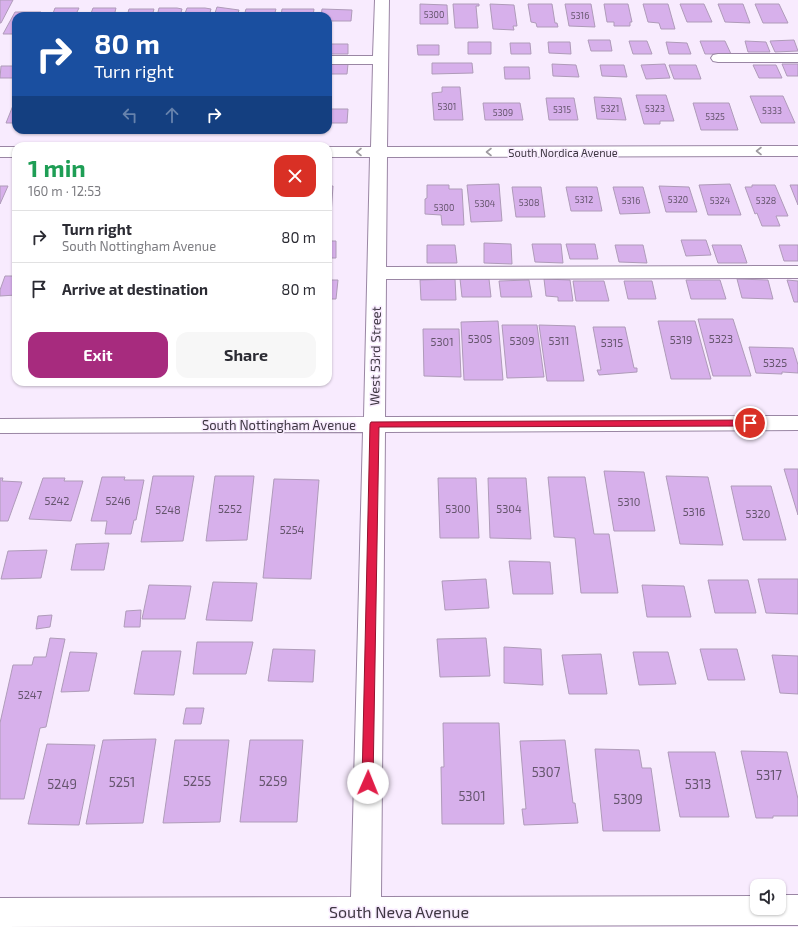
<!DOCTYPE html>
<meta charset="utf-8">
<style>
:root{--surface:#fff;--page:#f7f7f7;--text:#2b2b33;--muted:#7c7c81;--line:#e1e1e2;--accent:#a72b7e}
body{margin:0;font-family:"Exo 2",sans-serif;background:var(--page);color:var(--text);height:100vh;display:flex;flex-direction:column;font-size:15px;white-space:nowrap}
*{box-sizing:border-box;margin:0}
p{font-size:13px;color:var(--muted)}
.icon{flex:none;width:22px;height:22px;fill:none;stroke:currentColor;stroke-width:2;stroke-linecap:round;stroke-linejoin:round}
.map{position:relative;flex:1;overflow:hidden}
.panel{position:absolute;left:12px;top:142px;width:320px;height:244px;display:flex;flex-direction:column;background:var(--surface);border-radius:12px;box-shadow:0 1px 3px #0004}
.panel>*{flex:none}
.hud{position:absolute;left:12px;top:12px;width:320px;height:122px;border-radius:12px;box-shadow:0 1px 3px #0004;background:#1a4fa0;color:#fff;overflow:hidden}
.tools{position:absolute;left:750px;top:879px;display:grid;gap:8px}
.tools a{display:grid;place-items:center;width:36px;height:36px;border-radius:8px;background:var(--surface);box-shadow:0 1px 3px #0004;font-size:20px}
.pin{position:absolute;display:grid;place-items:center;width:34px;height:34px;color:#fff;margin:-17px;border:2px solid #fff;border-radius:50%;box-shadow:0 1px 4px #0007}
.me{position:absolute;width:44px;margin:-22px;rotate:1deg;stroke-linejoin:round;filter:drop-shadow(0 0 3px #0008)}
.turn{display:flex;align-items:center;gap:14px;height:84px;padding:0 16px;font-size:18px}
.turn .icon{width:52px;height:52px;stroke-width:2.5}
.turn b{display:block;font-size:28px;line-height:34px}
.lanes{display:flex;align-items:center;height:38px;padding:0 16px;background:#0003;justify-content:center;gap:20px;direction:ltr}
.lanes .off{opacity:.35}
.round{display:grid;place-items:center;flex:none;width:42px;height:42px;border-radius:12px;background:var(--page)}
.headline{display:flex;align-items:center;justify-content:space-between;height:68px;padding:0 16px}
h1{font-size:24px;font-weight:700;line-height:30px;color:#1e9e55}
.action{display:flex;gap:8px;margin-top:auto;padding:8px 16px}
.action a{flex:1;height:46px;border-radius:12px;background:var(--accent);color:#fff;font-size:16px;font-weight:700;line-height:46px;text-align:center}
.action a+a{background:var(--page);color:var(--text)}
ul{padding:0;list-style:none}
li{display:flex;align-items:center;gap:12px;height:52px;padding:0 16px;border-top:1px solid var(--line)}
li div{flex:1}
li b{display:block;font-size:15px}
li em{font-style:normal}
.map>svg:first-child{display:block}
.building{fill:#d7b0eb;stroke:#af9bb9}
.lines{fill:none;stroke-linecap:round;stroke-linejoin:round}
.minor-casing{stroke:#9a86a4;stroke-width:2}
.minor{fill:#fff;fill-rule:evenodd}
.oneway{stroke:#9f9ba1}
.route{fill:#e11d48;stroke:#92132f}
.labels{text-anchor:middle;dominant-baseline:central;stroke-width:3;stroke-linejoin:round;paint-order:stroke}
.far-number-label{font-size:9px;fill:#65556d}
.far-street-label{font-size:11px;fill:#3f3743;stroke:#f8ebfe}
.number-label{font-size:11px;fill:#65556d}
.street-label{font-size:13px;fill:#3f3743;stroke:#f8ebfe}
.near-number-label{font-size:13px;fill:#65556d}
.near-street-label{font-size:16px;fill:#3f3743;stroke:#f8ebfe}
</style>
<div class="map">
<svg width="798" height="927" viewBox="0 0 798 927">
<rect width="100%" height="100%" fill="#f8ebfe"/>
<path class="building" d="M0 0H13L1 23H0Z
M420 4 447 5 448 24H420Z
M453 4H479V6H476L478 28H455Z
M490 4 514 5 517 26H513L514 30 493 29Z
M528 4H552L555 23H557L558 27H537L536 23 531 22Z
M565 4H591L595 27 569 26Z
M604 4H628L632 22H630V26H614V22H607Z
M643 4H668L675 29H661L659 23 648 22Z
M680 4H704L712 22H687Z
M718 4H743L750 23 725 22Z
M755 4H779L788 23H763Z
M217 7 239 10 237 16H214Z
M55 8H79L75 16H52Z
M93 8H116L114 16H90Z
M159 8H177L182 9 180 16H157Z
M187 8H205L211 9 209 16H184Z
M129 9H154L152 16H127Z
M246 9H276L274 16H244Z
M282 9H314L313 16H281Z
M322 9 352 10 351 21H328V16H321Z
M15 12H41L39 16H16V34H3Z
M588 40H610L612 51H591Z
M794 40 798 51 775 52 770 41Z
M629 41H647L652 54H633Z
M700 41H725L731 54H705Z
M745 41 766 42 770 52H748Z
M468 42H491V54H468Z
M548 42H570L571 54 549 53Z
M666 42 687 43 691 54H669Z
M510 43H530L531 54H511Z
M328 44H348V54H328Z
M417 45H439V55H418Z
M432 63H472L473 73 432 74Z
M328 64H348L347 74H328Z
M552 64 576 65 579 77 553 76Z
M665 64 670 78 646 79 641 65Z
M782 64H798V76H787Z
M600 65H624L627 77 602 76Z
M669 65H696L701 79H674Z
M753 65H776L782 78H759Z
M1 66H16V78H0Z
M504 67H529L530 79H505Z
M442 87H460L463 120H434L432 93 442 92Z
M636 95H666L674 121H660V124H644Z
M750 96H783L795 123H761Z
M594 97 621 98 626 120 597 119Z
M546 98H574L578 120H549Z
M14 103H16V123H6Z
M483 103H520L523 120H485Z
M693 103H729L738 130H701Z
M328 109H348L347 123H328Z
M499 184 502 221 471 222 467 185Z
M730 184 741 215H708L699 185Z
M427 185H449V189H462L464 225H442L441 215 425 214V199L427 198Z
M752 185H775L788 216H776L780 226H762L757 213 755 214 745 187H752Z
M790 185H798V205Z
M0 186H8L0 204Z
M328 186H333L331 215H328Z
M659 186 689 187 697 212H666Z
M512 187H541L545 217H516Z
M566 187H597L602 211H571Z
M613 187H643L650 213 620 214Z
M681 240H706L711 255 686 256Z
M328 241H336V258H328Z
M484 243 511 244 512 264 484 263Z
M532 244H561L563 263 535 262Z
M566 244H595L598 259H570Z
M427 245H455L457 263H427Z
M615 245H643L647 263 619 262Z
M712 245H741L747 263H718Z
M779 245H798V261H784Z
M5 276H16V295L0 296V290Z
M455 279 456 300H421L420 280Z
M460 279H489L491 297H462Z
M544 279 570 280 573 301H558V297L546 296Z
M737 279 768 280 773 299 742 298Z
M328 280H338L336 299H328Z
M529 280 532 297H501L499 281Z
M686 280H720L726 299H691Z
M787 280 798 281V302H794Z
M573 281H604L609 301H576Z
M624 281H652L656 299H628Z
M698 319H733L751 376H713Z
M498 321 503 380H464L461 322Z
M658 321H695L711 379H671Z
M502 325H537L544 377 507 378Z
M539 325 575 326 584 381H547Z
M593 327H625L634 368H637V372L599 375 597 370H601Z
M423 329H459L461 377 424 376Z
M749 347 793 348 798 365V373L782 372V374L756 373Z
M784 469H798V515Z
M604 471 644 472 655 531H614Z
M153 476H194L183 541 141 542Z
M215 476H254L247 540 206 541Z
M666 476 708 477 723 545 680 544Z
M102 477H125L124 480H144L136 520H134L131 534H105L107 521H91Z
M548 477H585L594 534H609L618 593H581L575 538 554 537Z
M0 478H3L2 481 22 482 8 521H0Z
M43 478H65L64 481H83L71 521 29 519Z
M438 478H476L479 538H440Z
M488 478H526L531 539 490 538Z
M274 479 319 480 311 579 263 578Z
M731 486H771L786 540H743Z
M109 543 104 570H71L76 544Z
M47 550 41 578 1 579 8 551Z
M509 561 550 562 553 594H513Z
M486 579 489 608 445 610 442 581Z
M758 579H798V614L766 613Z
M708 580H748L756 613H715Z
M213 582 257 583 252 621 206 620Z
M149 585 191 586 185 619H142Z
M642 585 684 586 691 617H647Z
M141 610 140 627H124L126 611Z
M52 615 50 627 36 629 38 616Z
M50 638 65 639 46 727 40 728 24 799H0V723L13 665H32L34 657H46Z
M486 638 490 676 440 677 437 639Z
M197 642H253L246 674H193Z
M504 647 541 649 543 685 504 683Z
M273 649 315 650 313 682 268 681Z
M700 649H737L745 680H708Z
M142 651H181L174 695 134 694Z
M70 652 97 653 89 691 61 692Z
M633 652H668L676 684 639 685Z
M601 654 607 694H569L562 655Z
M772 655 798 656V694L780 693Z
M186 708H204L201 724H183Z
M443 723H499L504 824H442L441 767H444Z
M156 739 143 823 86 824 103 740Z
M175 740H229L220 822 163 823Z
M250 740H303L297 822H240Z
M565 740 573 803H575L578 823 524 825 522 809H526L520 741Z
M47 744 95 745 79 825 28 824Z
M595 749 639 750 642 768H651L660 831H603Z
M741 751 787 752 798 799V816H773V818H756Z
M668 752H715L729 817H680Z"/>
<g class="lines">
<g class="minor-casing">
<path id="minor" d="M375 0H389L387 147 798 146V156L387 157 386 267 798 266V278L386 279 385 417 798 416V430L385 432 381 897 757 896V908H779V895H798V925L0 927V898L351 897 363 432 0 433V419L364 417 370 157H328V147H371L373 64H328V56H373Z
M718 54H798V62H718L713 61 711 58 713 55Z
M0 147H16V157H0Z"/>
</g>
<use href="#minor" class="minor"/>
</g>
<defs><path id="oneway-chevron" d="M-2-3.5L2.5 0L-2 3.5" fill="none" stroke-width="1.6" stroke-linecap="round" stroke-linejoin="round"/></defs>
<g class="oneway">
<use href="#oneway-chevron" transform="translate(759 151) rotate(180)"/>
<use href="#oneway-chevron" transform="translate(359 152) rotate(-180)"/>
<use href="#oneway-chevron" transform="translate(489 152) rotate(180)"/>
</g>
<path class="route" d="M750 420 755 423 750 426 379 427 373 783 372 786 368 788 364 786 362 783 370 424 371 422Z"/>
<g class="labels">
<g class="far-number-label">
<text x="434" y="14">5300</text>
<text x="580" y="15">5316</text>
<text x="447" y="106">5301</text>
<text x="610" y="108">5321</text>
<text x="655" y="108">5323</text>
<text x="562" y="109">5315</text>
<text x="772" y="110">5333</text>
<text x="503" y="112">5309</text>
<text x="715" y="116">5325</text>
<text x="584" y="199">5312</text>
<text x="678" y="199">5320</text>
<text x="631" y="200">5316</text>
<text x="720" y="200">5324</text>
<text x="766" y="200">5328</text>
<text x="529" y="202">5308</text>
<text x="485" y="203">5304</text>
<text x="444" y="207">5300</text>
</g>
<g class="far-street-label">
<text x="563" y="152">South Nordica Avenue</text>
</g>
<g class="number-label">
<text x="480" y="338">5305</text>
<text x="721" y="338">5323</text>
<text x="681" y="339">5319</text>
<text x="522" y="340">5309</text>
<text x="559" y="340">5311</text>
<text x="442" y="341">5301</text>
<text x="612" y="342">5315</text>
<text x="775" y="362">5325</text>
<text x="57" y="500">5242</text>
<text x="118" y="500">5246</text>
<text x="629" y="501">5310</text>
<text x="230" y="508">5252</text>
<text x="458" y="508">5300</text>
<text x="509" y="508">5304</text>
<text x="168" y="509">5248</text>
<text x="694" y="511">5316</text>
<text x="758" y="513">5320</text>
<text x="292" y="529">5254</text>
<text x="30" y="694">5247</text>
</g>
<g class="street-label">
<text transform="translate(375 356) rotate(-89)">West 53rd Street</text>
<text x="279" y="425">South Nottingham Avenue</text>
</g>
<g class="near-number-label">
<text x="546" y="772">5307</text>
<text x="769" y="775">5317</text>
<text x="197" y="781">5255</text>
<text x="273" y="781">5259</text>
<text x="122" y="782">5251</text>
<text x="62" y="784">5249</text>
<text x="698" y="784">5313</text>
<text x="472" y="796">5301</text>
<text x="628" y="799">5309</text>
</g>
<g class="near-street-label">
<text x="399" y="911">South Neva Avenue</text>
</g>
</g>
</svg>
<div class="tools">
<a><svg class="icon" aria-label="sound" viewBox="0 0 24 24"><path d="M4 9h4l5-4v14l-5-4H4zM17 9q2 3 0 6"/></svg></a>
</div>
<div class="pin" style="left:750px;top:423px;background:#d93025"><svg class="icon" aria-label="arrive" viewBox="0 0 24 24"><path d="M6 21V4h12l-3 4 3 4H6"/></svg></div>
<svg class="me" style="left:368px;top:783px" viewBox="-20 -20 40 40"><circle r="19" fill="#fff"/><path d="M0-13L10 11 0 6-10 11z" fill="#e11d48"/></svg>
<div class="hud">
<div class="turn"><svg class="icon" aria-label="right" viewBox="0 0 24 24"><path d="M7 20v-9h11M14 6l5 5-5 5"/></svg><div><b>80 m</b>Turn right</div></div>
<div class="lanes"><svg class="icon off" aria-label="left" viewBox="0 0 24 24"><path d="M17 20v-9H6M10 6l-5 5 5 5"/></svg><svg class="icon off" aria-label="ahead" viewBox="0 0 24 24"><path d="M12 20V5M6 11l6-6 6 6"/></svg><svg class="icon" aria-label="right" viewBox="0 0 24 24"><path d="M7 20v-9h11M14 6l5 5-5 5"/></svg></div>
</div>
<section class="panel">
<div class="headline"><div><h1>1 min</h1><p>160 m · 12:53</p></div><a class="round" style="background:#d93025;color:#fff"><svg class="icon" aria-label="close" viewBox="0 0 24 24"><path d="M6 6l12 12M18 6L6 18"/></svg></a></div>
<ul>
<li><svg class="icon" aria-label="right" viewBox="0 0 24 24"><path d="M7 20v-9h11M14 6l5 5-5 5"/></svg><div><b>Turn right</b><p>South Nottingham Avenue</p></div><em>80 m</em></li>
<li><svg class="icon" aria-label="arrive" viewBox="0 0 24 24"><path d="M6 21V4h12l-3 4 3 4H6"/></svg><div><b>Arrive at destination</b></div><em>80 m</em></li>
</ul>
<div class="action"><a>Exit</a><a>Share</a></div>
</section>
</div>
